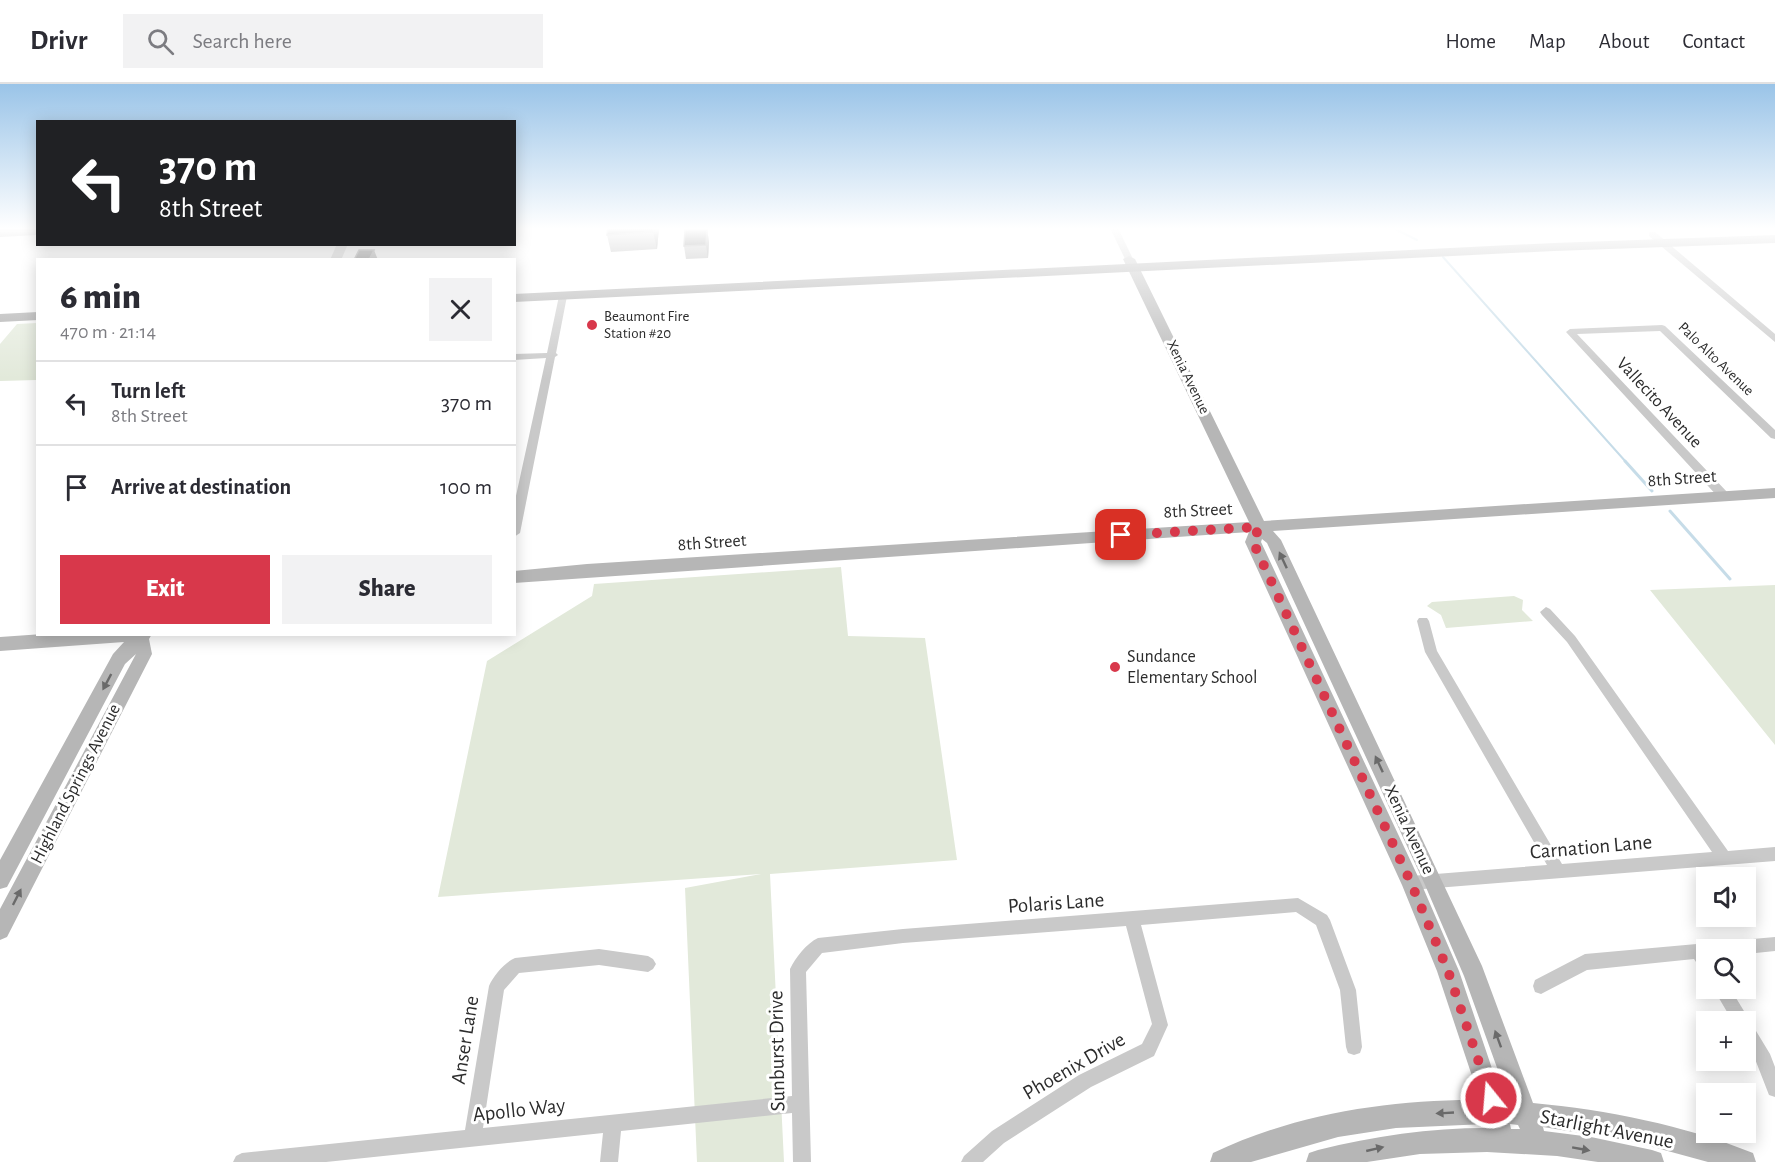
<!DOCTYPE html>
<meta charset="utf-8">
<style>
:root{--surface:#fff;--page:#f2f2f3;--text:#2b2b33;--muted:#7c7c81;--line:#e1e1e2;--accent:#d8384b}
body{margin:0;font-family:"Alegreya Sans",sans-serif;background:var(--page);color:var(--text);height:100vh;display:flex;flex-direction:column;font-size:22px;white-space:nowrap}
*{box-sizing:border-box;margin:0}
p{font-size:20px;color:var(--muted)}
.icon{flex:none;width:33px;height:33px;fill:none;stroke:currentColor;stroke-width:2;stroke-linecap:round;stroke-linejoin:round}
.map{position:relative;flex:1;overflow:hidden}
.side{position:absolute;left:36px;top:174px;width:480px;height:378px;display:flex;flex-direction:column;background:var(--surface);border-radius:0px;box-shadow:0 3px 15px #0003}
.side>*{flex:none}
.top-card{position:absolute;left:36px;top:36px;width:480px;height:126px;border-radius:0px;box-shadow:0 3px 15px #0003;background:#202124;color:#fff;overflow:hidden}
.buttons{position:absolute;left:1696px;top:783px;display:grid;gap:12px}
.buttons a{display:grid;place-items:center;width:60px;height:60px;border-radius:0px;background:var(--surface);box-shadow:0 3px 15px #0003;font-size:30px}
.pin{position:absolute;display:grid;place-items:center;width:51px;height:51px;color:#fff;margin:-26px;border-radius:12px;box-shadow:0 3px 9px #0006}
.me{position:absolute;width:66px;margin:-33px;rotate:343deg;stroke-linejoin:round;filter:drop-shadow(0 0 4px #0008)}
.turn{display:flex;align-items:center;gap:21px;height:126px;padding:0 24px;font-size:27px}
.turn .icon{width:78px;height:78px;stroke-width:2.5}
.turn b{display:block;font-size:42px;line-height:51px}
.round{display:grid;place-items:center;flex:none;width:63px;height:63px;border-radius:0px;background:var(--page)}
.summary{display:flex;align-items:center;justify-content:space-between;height:102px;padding:0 24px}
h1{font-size:36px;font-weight:800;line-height:45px}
.primary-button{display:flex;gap:12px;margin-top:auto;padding:12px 24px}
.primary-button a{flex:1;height:69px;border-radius:0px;background:var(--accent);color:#fff;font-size:24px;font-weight:800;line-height:69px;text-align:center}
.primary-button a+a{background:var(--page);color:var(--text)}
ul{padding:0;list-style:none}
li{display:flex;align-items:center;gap:18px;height:84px;padding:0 24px;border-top:2px solid var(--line)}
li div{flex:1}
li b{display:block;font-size:22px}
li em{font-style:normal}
header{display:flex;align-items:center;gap:36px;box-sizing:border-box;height:84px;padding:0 30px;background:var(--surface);border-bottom:2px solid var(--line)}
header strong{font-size:28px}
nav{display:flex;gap:33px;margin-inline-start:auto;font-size:21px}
.search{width:420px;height:54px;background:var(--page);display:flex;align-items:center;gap:15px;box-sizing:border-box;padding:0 21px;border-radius:0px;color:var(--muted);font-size:22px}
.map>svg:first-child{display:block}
.green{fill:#e2e9da}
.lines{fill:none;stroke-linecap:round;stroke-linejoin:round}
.stream-far1{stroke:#c6dce8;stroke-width:2}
.stream{stroke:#c6dce8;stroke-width:3}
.street{fill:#c9c9c9;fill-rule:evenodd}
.secondary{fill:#b6b6b6;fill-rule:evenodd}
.primary{fill:#a4a4a4;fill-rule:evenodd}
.wall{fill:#898989}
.shaded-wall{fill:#5a5a5a}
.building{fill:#131313;stroke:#5a5a5a;stroke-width:1.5}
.oneway{fill:#6a6a6a}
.route{stroke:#d8384b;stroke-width:10;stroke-dasharray:0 18}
.poi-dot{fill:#d8384b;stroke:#fff;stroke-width:2}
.labels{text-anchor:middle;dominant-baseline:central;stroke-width:6;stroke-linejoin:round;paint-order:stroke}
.far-poi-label{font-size:15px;fill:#2c2c2c;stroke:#fff;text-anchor:start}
.far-street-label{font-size:15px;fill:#2c2c2c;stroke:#fff}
.street-label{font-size:18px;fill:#2c2c2c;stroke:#fff}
.poi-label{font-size:18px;fill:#2c2c2c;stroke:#fff;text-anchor:start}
.near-street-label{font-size:21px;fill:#2c2c2c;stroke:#fff}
</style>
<header>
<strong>Drivr</strong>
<div class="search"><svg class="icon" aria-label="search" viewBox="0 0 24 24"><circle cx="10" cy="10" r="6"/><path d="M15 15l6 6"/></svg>Search here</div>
<nav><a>Home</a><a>Map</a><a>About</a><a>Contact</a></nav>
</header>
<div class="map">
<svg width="1775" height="1078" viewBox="0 0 1775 1078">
<rect width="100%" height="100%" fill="#fff"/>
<path class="green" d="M37 239V296L0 297V260L17 240Z
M841 483 848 552 925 554 957 776 770 790 784 1078H697L685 804 761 790 438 813 487 577 592 512 594 500Z
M1775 501V661L1650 506Z
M1514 512 1523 516 1522 526 1533 537 1446 544 1441 531 1427 522 1432 518Z"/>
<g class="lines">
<path class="stream-far1" d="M1393 144 1417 156
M1443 173 1626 378"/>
<path class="stream" d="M1625 377 1652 407
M1670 427 1730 495"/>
<path class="street" d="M1110 144H1118L1133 175 1132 177 1125 175Z
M1649 148H1655L1775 250V258L1649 152Z
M563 209 567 212 556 269 558 271 555 273 520 449 514 453V421L546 274 514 276V270L547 269 559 212Z
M1662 241 1665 242 1775 346V355L1771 354 1660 247 1577 250 1728 409 1729 412 1728 415H1720L1566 248 1570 245Z
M1546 523 1550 525 1575 552 1728 767 1775 763V777L1411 806 1406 804 1404 799 1406 794 1411 792 1547 781 1425 568 1417 537 1419 534H1427L1429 537 1437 567 1562 780 1712 768 1567 558 1542 531 1540 528Z
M1298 814 1327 831 1330 836 1356 906 1362 963 1360 969 1354 971 1348 969 1346 963 1340 906 1316 841 1296 828 1141 841 1168 941 1154 972 1091 1003 1004 1059 983 1078H961L964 1072 992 1047 1079 991 1142 960 1152 940 1126 842 903 859 822 869 806 888 811 1078H793L792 1029 621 1047 618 1078H600L603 1049 326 1078H233L236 1072 242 1069 465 1046 489 902C493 892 505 878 515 874L599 865 648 872 653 875 656 880 653 885 648 888 599 881 519 889 504 906 483 1044 792 1012 790 885C795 874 807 859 818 854L903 845Z
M1775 853V867L1746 870V866H1707V890L1702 887 1694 875 1587 886 1541 910 1535 908 1533 902 1535 896 1585 870Z
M1713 904H1730L1770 970 1775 983V1013L1769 1011 1755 975 1746 959V938H1733Z"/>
<path class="secondary" d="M337 160H348L341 176H330Z
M1129 172 1135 175 1264 437 1775 404V414L1273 447 1281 456 1482 882 1533 1019C1608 1026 1683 1041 1753 1069L1756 1078H1708L1631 1057 1543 1043 1544 1047 1591 1053 1652 1066 1661 1069 1664 1078H1598L1557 1072 1487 1068 1420 1070 1367 1078H1306L1309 1069 1318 1066C1374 1052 1429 1044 1487 1044L1486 1040 1396 1044 1338 1053 1251 1078H1210L1213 1069C1294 1030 1391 1015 1480 1016L1437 887 1402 801 1245 458 1249 448 514 499V487L587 480 1249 438 1123 175ZM1262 455 1267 459 1425 801 1464 892 1509 1017H1503L1459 887 1421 799 1261 458ZM1510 1040 1518 1041 1520 1045H1511Z
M43 550H152L149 555 152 570 7 853 0 856V825L136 570 125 580 7 803 0 805V776L113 570 124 558 0 567V553Z"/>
<path class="primary" d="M1775 151V159L1554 167 514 218V210L1554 159Z
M38 228V236L0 238V230Z"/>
</g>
<path class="wall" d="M0 144H38L36 151 0 153Z
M659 144 657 165 611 168 607 151Z
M707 145 709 158 708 174 686 175 684 162Z"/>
<path class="shaded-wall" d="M31 144H38V150L36 151Z
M654 144H659L657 165 653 148Z
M707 145 709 158 708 174 706 161Z
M374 166 378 176H369Z"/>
<path class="building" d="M608 144H654L653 148 607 151Z
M707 145 706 161 684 162 685 146Z
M359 166H374L369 176H354Z"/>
<defs><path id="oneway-solid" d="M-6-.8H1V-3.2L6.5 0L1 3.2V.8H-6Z" transform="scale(1.5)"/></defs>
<g class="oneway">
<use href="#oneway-solid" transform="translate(1283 476) rotate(-115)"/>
<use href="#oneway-solid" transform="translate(107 598) rotate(118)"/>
<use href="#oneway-solid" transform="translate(1379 680) rotate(-115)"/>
<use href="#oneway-solid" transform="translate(17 813) rotate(-63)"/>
<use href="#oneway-solid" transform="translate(1498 955) rotate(-110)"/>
<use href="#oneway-solid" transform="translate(1445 1029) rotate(177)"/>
<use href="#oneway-solid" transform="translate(1375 1065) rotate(-13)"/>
<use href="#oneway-solid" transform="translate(1581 1065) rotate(10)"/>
</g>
<linearGradient id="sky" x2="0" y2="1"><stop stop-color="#9ac4e8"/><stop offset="0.49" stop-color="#fff"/><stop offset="1" stop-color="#fff" stop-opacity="0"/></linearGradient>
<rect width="1775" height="295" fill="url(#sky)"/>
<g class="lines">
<path class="route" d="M1121 451 1259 443 1253 458 1411 799 1448 887 1491 1014"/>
</g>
<g class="poi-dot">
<circle cx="592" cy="241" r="6"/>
<circle cx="1115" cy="583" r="6"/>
</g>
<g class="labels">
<g class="far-poi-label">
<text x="604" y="232">Beaumont Fire<tspan x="604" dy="17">Station #20</tspan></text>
</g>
<g class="far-street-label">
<text transform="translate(1716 275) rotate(44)">Palo Alto Avenue</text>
<text transform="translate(1188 293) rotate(64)">Xenia Avenue</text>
</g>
<g class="street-label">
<text transform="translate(1659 319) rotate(47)">Vallecito Avenue</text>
<text transform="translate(1682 395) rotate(-4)">8th Street</text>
<text transform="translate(1198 427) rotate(-3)">8th Street</text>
<text transform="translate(712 459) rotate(-4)">8th Street</text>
<text transform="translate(76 700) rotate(-63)">Highland Springs Avenue</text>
<text transform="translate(1409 746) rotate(65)">Xenia Avenue</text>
</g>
<g class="poi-label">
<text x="1127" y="573">Sundance<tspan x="1127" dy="21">Elementary School</tspan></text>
</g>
<g class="near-street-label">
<text transform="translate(1591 763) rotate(-5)">Carnation Lane</text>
<text transform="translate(1056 819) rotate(-4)">Polaris Lane</text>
<text transform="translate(465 956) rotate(-81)">Anser Lane</text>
<text transform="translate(777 967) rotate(-91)">Sunburst Drive</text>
<text transform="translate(1074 982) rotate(-30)">Phoenix Drive</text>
<text transform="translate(519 1026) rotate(-6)">Apollo Way</text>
<text transform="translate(1607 1045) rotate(11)">Starlight Avenue</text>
</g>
</g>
</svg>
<div class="buttons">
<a><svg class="icon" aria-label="sound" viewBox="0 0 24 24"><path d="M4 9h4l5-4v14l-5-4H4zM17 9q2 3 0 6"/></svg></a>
<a><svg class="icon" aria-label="search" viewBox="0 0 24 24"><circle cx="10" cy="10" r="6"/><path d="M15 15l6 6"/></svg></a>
<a>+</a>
<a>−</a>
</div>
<div class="pin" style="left:1121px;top:451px;background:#d93025"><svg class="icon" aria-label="arrive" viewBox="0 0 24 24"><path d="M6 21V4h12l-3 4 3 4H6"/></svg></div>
<svg class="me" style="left:1491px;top:1014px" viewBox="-20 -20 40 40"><circle r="17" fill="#d8384b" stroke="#fff" stroke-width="3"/><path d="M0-11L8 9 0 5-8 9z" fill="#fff"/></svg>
<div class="top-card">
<div class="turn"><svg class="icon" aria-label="left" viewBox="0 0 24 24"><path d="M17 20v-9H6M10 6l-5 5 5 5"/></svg><div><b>370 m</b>8th Street</div></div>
</div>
<section class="side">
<div class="summary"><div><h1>6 min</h1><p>470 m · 21:14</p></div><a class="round"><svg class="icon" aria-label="close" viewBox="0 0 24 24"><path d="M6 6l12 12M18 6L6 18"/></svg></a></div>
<ul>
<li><svg class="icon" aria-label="left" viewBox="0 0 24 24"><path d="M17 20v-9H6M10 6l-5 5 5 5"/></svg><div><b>Turn left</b><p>8th Street</p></div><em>370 m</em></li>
<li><svg class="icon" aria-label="arrive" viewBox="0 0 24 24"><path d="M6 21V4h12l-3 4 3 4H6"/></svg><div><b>Arrive at destination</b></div><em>100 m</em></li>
</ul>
<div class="primary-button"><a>Exit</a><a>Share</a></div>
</section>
</div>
